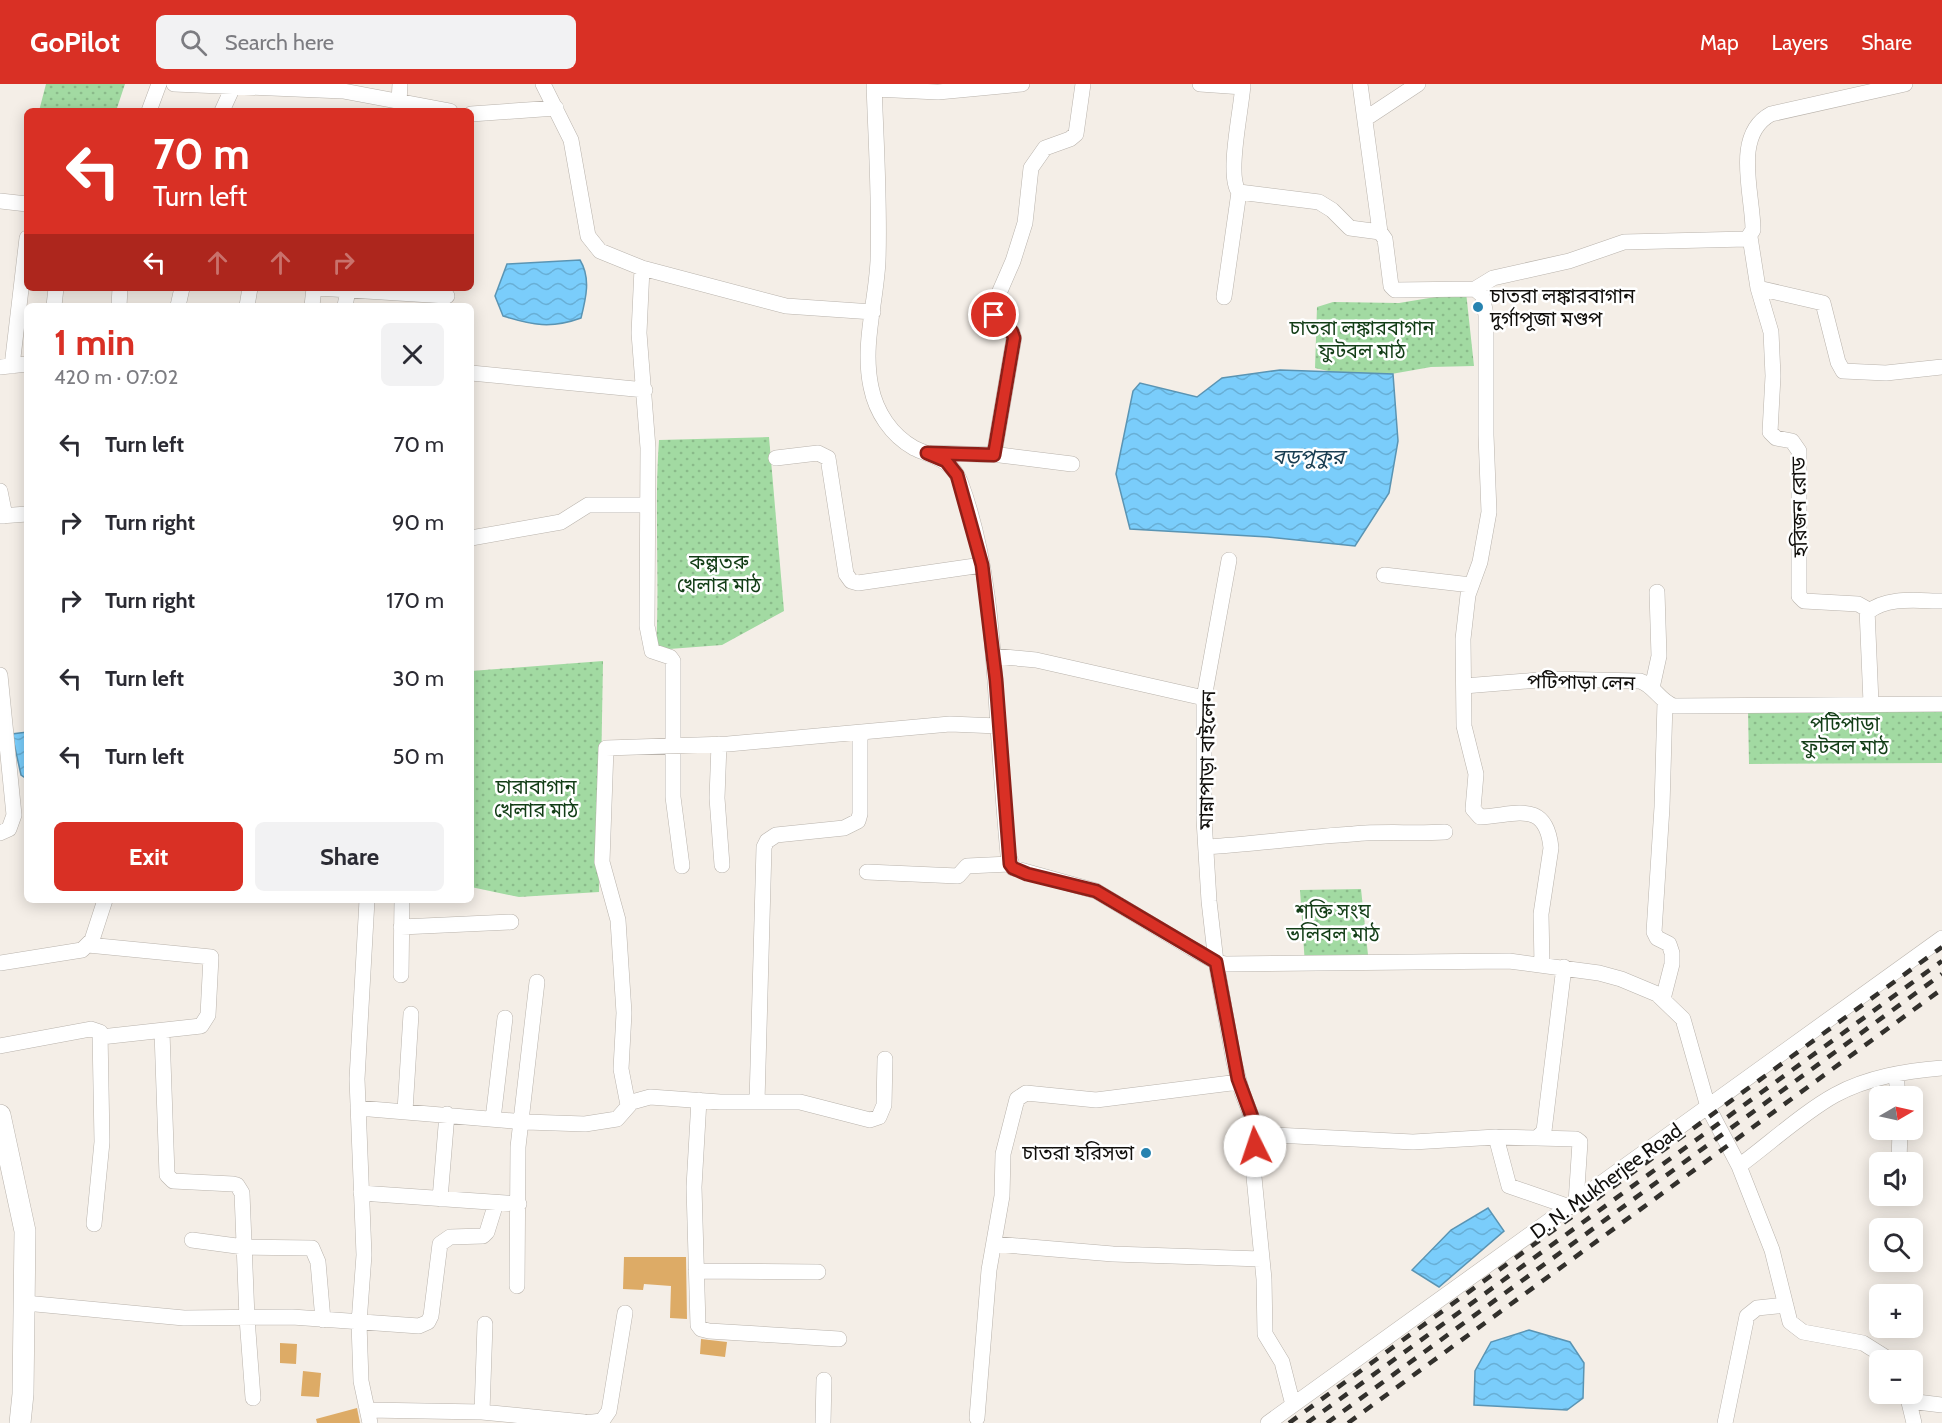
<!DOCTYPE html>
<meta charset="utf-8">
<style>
:root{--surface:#fff;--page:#f2f2f3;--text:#2b2b33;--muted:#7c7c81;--accent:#d93025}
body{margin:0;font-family:Cabin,"Noto Sans Bengali",sans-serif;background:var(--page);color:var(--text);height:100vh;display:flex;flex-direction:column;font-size:22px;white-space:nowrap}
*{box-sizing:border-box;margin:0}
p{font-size:20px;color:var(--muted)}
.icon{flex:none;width:33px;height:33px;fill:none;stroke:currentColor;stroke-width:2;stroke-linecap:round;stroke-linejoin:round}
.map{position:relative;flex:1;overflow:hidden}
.sheet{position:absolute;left:24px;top:219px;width:450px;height:600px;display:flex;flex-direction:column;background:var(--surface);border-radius:9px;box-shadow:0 3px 15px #0003}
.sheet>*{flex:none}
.guide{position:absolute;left:24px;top:24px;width:450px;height:183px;border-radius:9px;box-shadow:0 3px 15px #0003;background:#d93025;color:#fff;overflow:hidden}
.needle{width:39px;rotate:81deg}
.buttons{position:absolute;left:1869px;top:1002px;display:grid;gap:12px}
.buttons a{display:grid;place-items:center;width:54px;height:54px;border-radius:9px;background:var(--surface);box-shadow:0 3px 15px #0003;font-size:30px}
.pin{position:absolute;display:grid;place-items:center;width:51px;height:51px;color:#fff;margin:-26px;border:3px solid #fff;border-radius:50%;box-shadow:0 2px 6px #0007}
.me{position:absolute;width:66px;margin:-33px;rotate:356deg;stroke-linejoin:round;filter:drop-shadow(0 0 4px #0008)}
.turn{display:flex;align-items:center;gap:21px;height:126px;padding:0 30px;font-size:27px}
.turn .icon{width:78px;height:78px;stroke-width:2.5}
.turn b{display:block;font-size:42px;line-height:51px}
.lanes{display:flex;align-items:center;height:57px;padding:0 30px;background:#0003;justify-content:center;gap:30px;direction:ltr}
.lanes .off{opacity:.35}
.round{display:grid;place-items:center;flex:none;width:63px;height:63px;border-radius:9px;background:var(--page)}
.overview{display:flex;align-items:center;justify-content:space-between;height:102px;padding:0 30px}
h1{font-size:36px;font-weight:700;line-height:45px;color:var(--accent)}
.cta{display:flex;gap:12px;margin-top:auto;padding:12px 30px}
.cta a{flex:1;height:69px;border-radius:9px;background:var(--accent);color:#fff;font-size:24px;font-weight:700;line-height:69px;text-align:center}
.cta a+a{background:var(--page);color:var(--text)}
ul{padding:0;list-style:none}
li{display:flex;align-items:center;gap:18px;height:78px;padding:0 30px}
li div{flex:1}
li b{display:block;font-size:22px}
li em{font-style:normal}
header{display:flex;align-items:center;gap:36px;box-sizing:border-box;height:84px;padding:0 30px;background:var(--accent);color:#fff}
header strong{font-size:28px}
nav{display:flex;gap:33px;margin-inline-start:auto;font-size:21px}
.search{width:420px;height:54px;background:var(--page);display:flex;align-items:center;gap:15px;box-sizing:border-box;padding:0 21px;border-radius:9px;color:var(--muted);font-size:22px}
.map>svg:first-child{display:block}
.park{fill:url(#park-dots)}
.water{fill:url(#water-waves);stroke:#5a94b3;stroke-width:1.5}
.building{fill:#ddab66}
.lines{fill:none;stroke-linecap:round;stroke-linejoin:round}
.street-casing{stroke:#b9b3ac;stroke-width:16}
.secondary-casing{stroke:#b9b3ac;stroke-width:22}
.street{stroke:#fff;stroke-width:15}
.secondary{stroke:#fff;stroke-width:21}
.rail{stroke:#32302c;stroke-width:4.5;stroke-dasharray:10 10;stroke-linecap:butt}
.route-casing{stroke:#8d1f18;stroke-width:15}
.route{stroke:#d93025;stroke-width:10}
.poi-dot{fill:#2783b0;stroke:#fff;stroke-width:2}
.labels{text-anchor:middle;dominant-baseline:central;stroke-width:5;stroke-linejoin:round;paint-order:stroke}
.poi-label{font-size:20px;fill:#110f0c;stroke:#fff;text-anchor:start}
.park-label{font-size:20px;fill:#123d16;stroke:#fff}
.street-label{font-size:20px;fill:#110f0c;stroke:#fff}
.water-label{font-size:21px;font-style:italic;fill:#193d51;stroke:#fff}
</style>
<header>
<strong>GoPilot</strong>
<div class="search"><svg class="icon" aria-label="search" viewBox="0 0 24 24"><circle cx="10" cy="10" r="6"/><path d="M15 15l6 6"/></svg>Search here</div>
<nav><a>Map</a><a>Layers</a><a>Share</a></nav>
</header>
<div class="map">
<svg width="1942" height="1339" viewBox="0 0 1942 1339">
<defs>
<pattern id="park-dots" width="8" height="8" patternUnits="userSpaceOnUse" patternTransform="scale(1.5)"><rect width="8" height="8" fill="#a2daa2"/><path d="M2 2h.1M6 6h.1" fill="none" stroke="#8aba8a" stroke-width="1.8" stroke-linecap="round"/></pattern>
<pattern id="water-waves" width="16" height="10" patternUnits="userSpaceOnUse" patternTransform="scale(1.5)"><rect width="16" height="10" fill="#7acdfb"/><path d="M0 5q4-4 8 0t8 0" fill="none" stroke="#68afd6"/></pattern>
</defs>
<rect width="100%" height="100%" fill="#f4eee7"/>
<path class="park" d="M46 0H125L116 27H39Z
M1466 208 1474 282 1431 283 1363 295 1315 284 1317 223 1333 218 1399 219Z
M769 353 784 527 722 561 656 566C660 496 654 426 659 356Z
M603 577 599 808 519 813 471 803V587Z
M1942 624V679L1749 680 1748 625Z
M1361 805 1368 871 1305 881 1300 806Z"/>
<path class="water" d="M580 176C591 194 586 214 581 234 551 245 532 241 503 232L495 212 507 180Z
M1280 286 1393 290 1398 357 1389 409 1355 462 1268 453 1130 445 1116 390 1133 307 1140 299 1197 313 1222 294Z
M27 648V695L21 691 12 650Z
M1488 1124 1504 1147 1439 1203 1412 1186 1451 1146Z
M1529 1246 1570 1258 1584 1279 1583 1314 1567 1326 1474 1321 1475 1287 1491 1258Z"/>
<path class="building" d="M624 1173H686L687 1235 670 1234 671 1202 644 1200 643 1206 623 1205Z
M701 1255 727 1258 725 1273 700 1270Z
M280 1259 297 1260 296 1280 280 1279Z
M303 1287 321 1289 319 1313 301 1312Z
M357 1324 360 1339H317L316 1335Z"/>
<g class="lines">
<g class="street-casing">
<path id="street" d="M174 0 343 7 450 27
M543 0 571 56 588 152 600 167 642 184 786 222 873 228
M874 0C876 59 880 118 878 177 876 219 862 261 871 303 876 328 891 351 914 364 933 373 951 375 960 397 989 474 993 562 998 643 1001 685 1004 727 1008 770L1013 784 1096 807 1191 864 1216 878 1226 880 1509 877 1599 889 1621 895 1657 910 1683 935 1708 1023 1739 1082 1772 1166 1790 1238 1803 1248 1863 1259 1890 1276
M1200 0 1243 3
M1243 0C1242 23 1226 92 1239 108L1319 118 1332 126 1350 144 1380 148 1385 155 1391 202 1395 206 1475 205
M1360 0 1380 148
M874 5 938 8 1022 0
M399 18 400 0
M149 27 159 0
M222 27 233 3
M471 30 556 24
M1365 35 1418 0
M0 117 27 120
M1750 153 1758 204 1771 248 1773 292 1770 348 1776 354 1792 357 1799 367V512L1804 517 1858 520 1867 525 1871 619
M642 184 639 249 648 364 647 542 652 567 670 573 673 577V713L682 782
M317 204 447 212
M1758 204 1823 219 1838 278 1843 287 1886 289 1942 283
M1475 205 1482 211 1486 231V351L1489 428 1480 478 1468 511 1463 555 1464 642 1476 690 1473 725 1480 733C1514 732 1546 714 1551 764L1541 830 1542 881
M1475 205 1493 194 1569 177 1624 158 1747 155 1753 146C1753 110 1732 51 1771 30L1905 0
M1224 213 1239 108
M54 222 56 204
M119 222 120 204
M178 222 182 204
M247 222 250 204
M312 222 314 204
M345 222 348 206
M12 282 27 154
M0 283 27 280
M471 289 645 306
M933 369 1000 371 1072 380
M994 371 1014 254 1012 248 995 235 993 223 1013 177 1025 139 1031 84 1045 64 1070 55 1076 50 1083 0
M776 374 818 369 828 374 846 490 851 497 858 499 982 481
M0 407 5 432
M0 432 27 430
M471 454 561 438 588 421H647
M1229 476 1204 614V735L1209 817 1216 878 1234 978 1242 1008 1256 1044 1254 1093 1264 1195 1265 1250 1282 1278 1293 1321
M1384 491 1471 501
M1868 528C1888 512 1918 517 1942 517
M994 572 1036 576 1204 614
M0 591 14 731 9 745 0 749
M1464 602 1551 595 1640 597C1654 601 1659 617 1674 622L1942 620
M1652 604 1659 572 1657 508
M719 660 717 714 722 781
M1206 763C1255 760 1304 753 1353 750 1384 747 1415 750 1445 748
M867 788 958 792 967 782 1010 780
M367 816 357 995 364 1171 359 1239 361 1297 370 1339
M401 843 511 838
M88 861 211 873 208 931 201 942 101 953
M0 879 82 866 92 856 105 816
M401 891 402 816
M1663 915 1672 880V869L1669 860 1657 854 1654 848 1662 723 1665 618
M162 948 167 1091 173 1097 233 1100 237 1101 242 1109 247 1234 253 1314
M0 962 91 945 100 948 102 1058 94 1140
M1896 990 1898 1012
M699 1016 694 1103 698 1241 701 1245 709 1247 839 1255
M757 1018 764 763 767 757 776 751 844 744 858 737 860 730V649
M628 1021 621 985 624 929 618 836 602 778 606 664 728 660 950 640 998 642
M358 1024 526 1038 585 1040 617 1035 632 1018 650 1013 720 1018H800L870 1036 879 1033 884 1021 885 975
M405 1027 411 930
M493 1035 505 934
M1257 1050 1413 1058 1496 1053 1509 1102 1570 1123
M1496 1053 1537 1054 1544 1047 1564 883
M1537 1054 1576 1055 1580 1058 1576 1119
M1899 1078 1900 1046
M1739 1082C1769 1060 1804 1028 1835 1011 1868 993 1906 987 1942 984
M361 1109 519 1120
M440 1115 447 1030
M192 1156 244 1163 312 1164 318 1178 323 1236
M994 1160 1113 1170 1261 1175
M696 1187 818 1188
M517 1202 518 1063 537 898
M25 1219 184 1234 292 1233 419 1242 428 1238 431 1232 440 1160 450 1153 483 1152 487 1148 496 1119
M1907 1310 1914 1339
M1909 1317 1942 1321
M368 1326 482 1328 584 1338
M482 1328 485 1240
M977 1334 989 1186 1002 1112 1003 1070 1017 1015 1026 1009 1096 1016 1239 998
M584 1339 602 1337 609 1327 625 1229
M823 1339 824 1296
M1268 1339 1942 854
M1725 1339 1747 1232 1757 1224 1786 1221"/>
</g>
<g class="secondary-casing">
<path id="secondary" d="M0 1031 25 1147 23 1310 20 1339"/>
</g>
<use href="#street" class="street"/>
<use href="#secondary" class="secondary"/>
<path class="rail" d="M1289 1339 1942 863
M1307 1339 1942 877
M1327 1339 1942 890
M1348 1339 1942 905"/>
</g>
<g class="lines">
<g class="route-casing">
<path id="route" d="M994 231 1012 248 1014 254 994 371 927 369 946 377 957 391 982 481 996 596 1010 780 1013 784 1027 790 1096 807 1216 878 1238 995 1256 1044 1255 1062"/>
</g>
<use href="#route" class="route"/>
</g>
<g class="poi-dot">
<circle cx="1478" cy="223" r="6"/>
<circle cx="1146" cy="1069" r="6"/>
</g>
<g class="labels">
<g class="poi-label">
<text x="1490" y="212">চাতরা লঙ্কারবাগান<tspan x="1490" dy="23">দুর্গাপূজা মণ্ডপ</tspan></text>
<text x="1134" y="1069" text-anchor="end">চাতরা হরিসভা</text>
</g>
<g class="park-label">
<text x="1362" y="244">চাতরা লঙ্কারবাগান<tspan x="1362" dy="23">ফুটবল মাঠ</tspan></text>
<text x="719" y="478">কল্পতরু<tspan x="719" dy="23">খেলার মাঠ</tspan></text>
<text x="1845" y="640">পটিপাড়া<tspan x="1845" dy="23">ফুটবল মাঠ</tspan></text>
<text x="536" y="703">চারাবাগান<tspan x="536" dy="23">খেলার মাঠ</tspan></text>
<text x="1333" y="827">শক্তি সংঘ<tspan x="1333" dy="23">ভলিবল মাঠ</tspan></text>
</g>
<g class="street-label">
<text transform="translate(1799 423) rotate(-91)">হরিজন রোড</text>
<text transform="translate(1581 598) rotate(1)">পটিপাড়া লেন</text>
<text transform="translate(1207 676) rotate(-89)">মান্নাপাড়া বাইলেন</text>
<text transform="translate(1606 1097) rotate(-36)">D. N. Mukherjee Road</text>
</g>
<g class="water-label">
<text x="1308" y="372">বড়পুকুর</text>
</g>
</g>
</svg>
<div class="buttons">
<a><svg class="needle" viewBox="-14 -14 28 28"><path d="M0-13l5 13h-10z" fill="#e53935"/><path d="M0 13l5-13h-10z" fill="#7c7c81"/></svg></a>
<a><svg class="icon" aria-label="sound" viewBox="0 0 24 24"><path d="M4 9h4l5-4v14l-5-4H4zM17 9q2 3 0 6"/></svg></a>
<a><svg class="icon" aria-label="search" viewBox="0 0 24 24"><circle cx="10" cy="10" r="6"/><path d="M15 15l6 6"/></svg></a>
<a>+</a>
<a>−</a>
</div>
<div class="pin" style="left:994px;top:231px;background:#d93025"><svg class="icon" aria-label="arrive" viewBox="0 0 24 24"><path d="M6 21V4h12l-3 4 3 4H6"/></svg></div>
<svg class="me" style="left:1255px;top:1062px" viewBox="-20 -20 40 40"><circle r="19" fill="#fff"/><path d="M0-13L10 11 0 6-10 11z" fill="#d93025"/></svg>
<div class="guide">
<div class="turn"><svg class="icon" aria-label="left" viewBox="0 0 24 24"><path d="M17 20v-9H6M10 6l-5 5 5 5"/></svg><div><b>70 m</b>Turn left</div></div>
<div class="lanes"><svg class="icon" aria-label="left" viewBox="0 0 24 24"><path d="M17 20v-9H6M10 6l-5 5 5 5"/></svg><svg class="icon off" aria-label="ahead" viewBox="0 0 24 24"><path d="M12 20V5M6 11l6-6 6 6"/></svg><svg class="icon off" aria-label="ahead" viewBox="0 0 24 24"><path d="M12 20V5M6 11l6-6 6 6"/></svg><svg class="icon off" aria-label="right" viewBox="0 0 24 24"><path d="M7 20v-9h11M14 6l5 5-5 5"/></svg></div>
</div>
<section class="sheet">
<div class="overview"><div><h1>1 min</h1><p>420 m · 07:02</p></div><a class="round"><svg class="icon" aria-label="close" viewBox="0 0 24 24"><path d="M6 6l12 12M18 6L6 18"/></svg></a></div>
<ul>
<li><svg class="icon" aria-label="left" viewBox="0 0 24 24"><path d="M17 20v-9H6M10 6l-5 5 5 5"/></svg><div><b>Turn left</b></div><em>70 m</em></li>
<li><svg class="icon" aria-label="right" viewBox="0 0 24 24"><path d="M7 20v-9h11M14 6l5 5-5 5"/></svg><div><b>Turn right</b></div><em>90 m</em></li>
<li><svg class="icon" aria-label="right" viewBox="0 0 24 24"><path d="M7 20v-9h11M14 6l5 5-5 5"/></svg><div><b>Turn right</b></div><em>170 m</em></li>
<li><svg class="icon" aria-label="left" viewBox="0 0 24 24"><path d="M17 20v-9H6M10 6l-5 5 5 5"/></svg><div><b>Turn left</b></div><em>30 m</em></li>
<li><svg class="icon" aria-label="left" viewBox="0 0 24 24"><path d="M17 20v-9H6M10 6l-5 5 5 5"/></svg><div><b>Turn left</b></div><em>50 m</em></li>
</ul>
<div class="cta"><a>Exit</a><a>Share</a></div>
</section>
</div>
